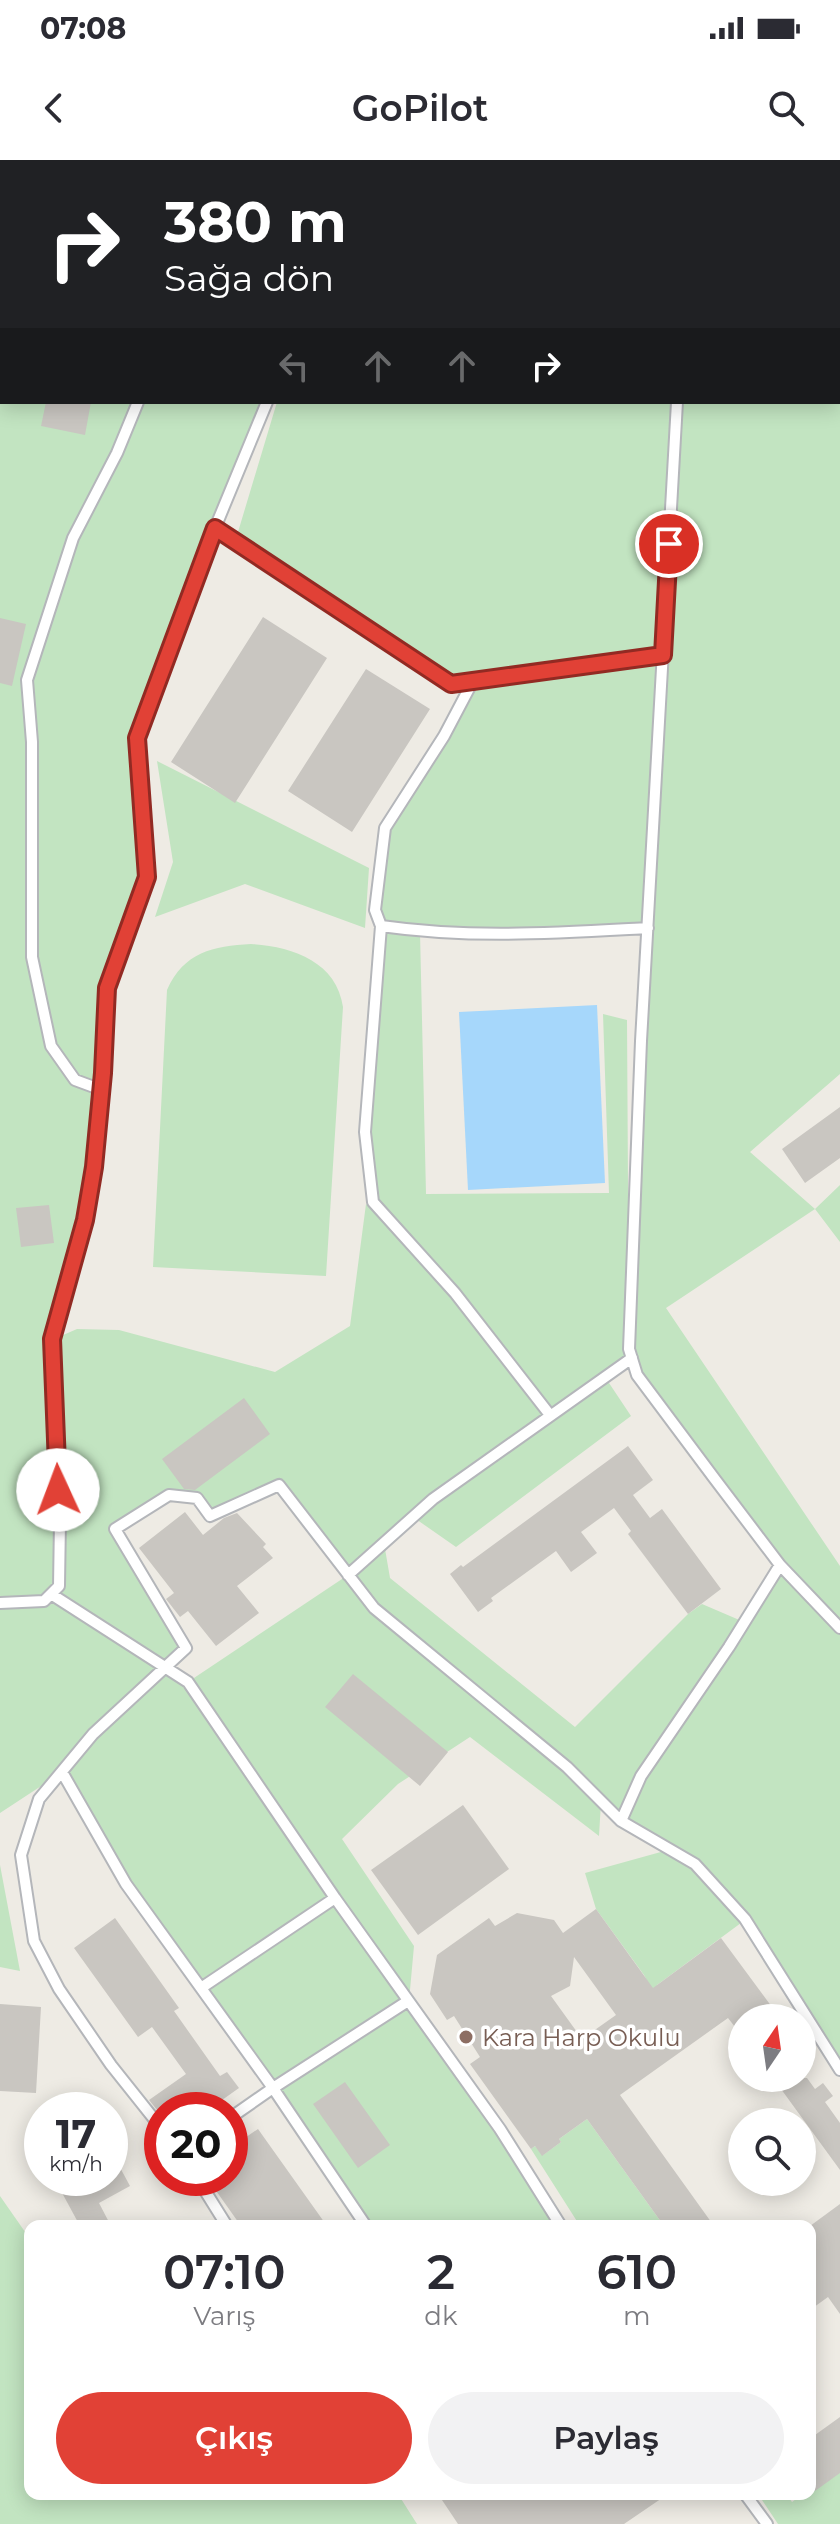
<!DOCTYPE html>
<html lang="tr">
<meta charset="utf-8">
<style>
:root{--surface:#fff;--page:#f2f2f3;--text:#2b2b33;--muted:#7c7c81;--accent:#e14136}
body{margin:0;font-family:Montserrat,sans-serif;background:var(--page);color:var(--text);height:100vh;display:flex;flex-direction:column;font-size:30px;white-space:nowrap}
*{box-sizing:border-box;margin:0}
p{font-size:26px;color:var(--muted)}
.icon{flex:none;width:44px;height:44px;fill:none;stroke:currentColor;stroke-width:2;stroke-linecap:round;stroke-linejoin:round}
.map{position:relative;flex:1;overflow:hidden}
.sheet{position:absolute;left:24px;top:2060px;width:792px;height:280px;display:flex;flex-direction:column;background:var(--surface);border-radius:16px;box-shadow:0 4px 20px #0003}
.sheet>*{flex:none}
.hud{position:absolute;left:0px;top:0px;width:840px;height:244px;box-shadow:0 4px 20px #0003;background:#202124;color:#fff;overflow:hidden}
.needle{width:52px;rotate:13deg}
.buttons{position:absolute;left:728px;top:1844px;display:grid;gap:16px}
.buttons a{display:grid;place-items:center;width:88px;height:88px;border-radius:50%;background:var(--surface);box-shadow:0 4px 20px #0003;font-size:40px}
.speed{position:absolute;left:24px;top:1932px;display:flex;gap:16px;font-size:40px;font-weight:700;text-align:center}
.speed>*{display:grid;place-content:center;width:104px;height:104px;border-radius:50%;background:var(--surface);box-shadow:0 4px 20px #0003;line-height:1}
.speed small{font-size:20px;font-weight:400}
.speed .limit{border:12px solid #d22;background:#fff;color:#111}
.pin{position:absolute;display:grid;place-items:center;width:68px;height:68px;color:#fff;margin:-34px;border:4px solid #fff;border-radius:50%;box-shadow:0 2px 8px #0007}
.me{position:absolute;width:88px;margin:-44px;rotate:358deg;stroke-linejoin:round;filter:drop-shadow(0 0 6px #0008)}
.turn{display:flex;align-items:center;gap:28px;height:168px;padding:0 32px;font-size:36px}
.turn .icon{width:104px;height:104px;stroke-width:2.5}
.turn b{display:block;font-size:56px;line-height:68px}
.lanes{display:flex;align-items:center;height:76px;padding:0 32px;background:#0003;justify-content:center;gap:40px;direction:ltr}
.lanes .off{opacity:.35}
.eta{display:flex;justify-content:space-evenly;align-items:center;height:136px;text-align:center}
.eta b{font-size:48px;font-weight:600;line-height:56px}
.action{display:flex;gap:16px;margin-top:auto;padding:16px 32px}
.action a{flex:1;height:92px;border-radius:48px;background:var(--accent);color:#fff;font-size:32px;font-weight:600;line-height:92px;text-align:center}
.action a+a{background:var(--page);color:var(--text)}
.status{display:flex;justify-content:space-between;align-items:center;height:56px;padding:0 40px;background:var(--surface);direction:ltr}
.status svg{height:22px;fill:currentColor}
header{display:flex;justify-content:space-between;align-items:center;height:104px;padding:0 32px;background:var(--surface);font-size:36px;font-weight:600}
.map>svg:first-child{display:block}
.green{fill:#c2e4c1;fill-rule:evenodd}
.water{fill:#a6d7fb}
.building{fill:#c9c6c1;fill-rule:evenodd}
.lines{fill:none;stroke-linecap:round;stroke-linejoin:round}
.lane-casing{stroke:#b4b6ba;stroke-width:14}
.lane{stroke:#fff;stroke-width:10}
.route-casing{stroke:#922a23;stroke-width:20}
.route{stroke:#e14136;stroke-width:14}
.education-dot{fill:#8d6e63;stroke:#fff;stroke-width:3}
.labels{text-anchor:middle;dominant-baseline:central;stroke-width:7;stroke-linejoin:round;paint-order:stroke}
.education-label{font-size:24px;fill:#785e54;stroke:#fff;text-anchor:start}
</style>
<div class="status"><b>07:08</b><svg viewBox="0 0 49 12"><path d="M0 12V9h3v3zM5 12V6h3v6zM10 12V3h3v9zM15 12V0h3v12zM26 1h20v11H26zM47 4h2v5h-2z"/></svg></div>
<header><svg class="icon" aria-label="back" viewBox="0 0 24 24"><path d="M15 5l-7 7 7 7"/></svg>GoPilot<svg class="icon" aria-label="search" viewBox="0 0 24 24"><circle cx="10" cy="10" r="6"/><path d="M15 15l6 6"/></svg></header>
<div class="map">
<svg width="840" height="2364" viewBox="0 0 840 2364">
<rect width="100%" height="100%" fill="#eeebe4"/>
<path class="green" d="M0 0H334L2 2V242H267L137 578 147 717 107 828 94 1007 54 1179 77 1169 119 1170 275 1212 350 1166 366 1044 439 1117 373 1042 365 972 381 766 375 750 385 668 472 522 451 524 235 382 277 242H838V2H635L840 0V914L750 992 815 1049 840 1025V1082L815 1049 666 1148 840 1406V1910L745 1760 657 1825 655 1836 644 1815 596 1749 585 1713 668 1690 601 1642 599 1676 470 1577 398 1624 342 1679 414 1786 409 1841 500 1969 554 2066H366L126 1724 61 1613 0 1653ZM647 768 629 1189 627 860 603 854 609 1033 426 1034 420 772ZM632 1199 637 1215 780 1405 744 1462 702 1444 688 1454 575 1567 390 1418 384 1383 413 1357 456 1387 631 1256 605 1217ZM279 1325 348 1415 188 1522 166 1508 186 1488 115 1369 169 1335 197 1338 210 1356Z
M157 601 369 708 365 768 245 724 155 757 173 702Z
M251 784C292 786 337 802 343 847L326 1116 153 1107 167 830C184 792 213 786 251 784Z
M0 1705 20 1811 0 1807Z
M587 1959 664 2066H580L531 1989 535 1986 543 1995 561 1982 559 1979Z
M0 2036 30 2079V2334H398L417 2364H0Z
M840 2311V2364H778L758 2334H786L792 2342 803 2334H810V2329Z"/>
<path class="water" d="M597 845 605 1023 468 1030 459 852Z"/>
<path class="building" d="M46 242H91L85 275 41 266Z
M263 457 327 498 235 643 171 602Z
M0 458 26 464 12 526 0 523Z
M366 509 430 549 352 672 288 631Z
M840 947V998L805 1023 782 989Z
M49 1045 54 1083 21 1087 16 1048Z
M244 1238 270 1274 195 1330 184 1329 162 1299Z
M628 1286 653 1320 633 1335 650 1358 662 1349 721 1429 688 1454 628 1374 631 1371 614 1348 581 1372 597 1393 571 1412 556 1391 491 1438 493 1441 478 1452 450 1414 461 1405 463 1407Z
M185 1352 203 1375 224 1358 237 1353 266 1384 263 1387 273 1398 237 1426 259 1453 216 1486 188 1451 180 1457 166 1439 174 1433 139 1388Z
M353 1514 448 1592 420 1626 325 1547Z
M463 1645 509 1709 418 1775 371 1710Z
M596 1749 653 1828 721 1778 780 1858H742V1876L728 1858 620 1935 714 2066H664L587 1959 559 1979 561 1982 542 1996 535 1986 531 1989 470 1904 480 1897 454 1856 447 1860 430 1834 437 1795 489 1758 495 1766 517 1753 554 1760 563 1773ZM574 1797 616 1855 582 1879 551 1836 570 1826Z
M115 1758 179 1848 174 1851 220 1916 227 1912 239 1928 208 1950H162V1956L149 1940 186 1914 152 1867 138 1877 74 1788Z
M0 1844 41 1847 36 1933 0 1931Z
M773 1918H807L815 1929 823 1923 833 1936 825 1942 840 1963V2010Z
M345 1922 390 1985 358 2008 313 1944Z
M258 1969 327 2066H241L207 2018H230V1988Z
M110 1989 130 2026 99 2043 111 2066H80L54 2018H110Z
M840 2044V2154L828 2137 810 2150V2066Z
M840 2257V2313L815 2331 810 2323V2282L816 2278 815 2275Z
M438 2334H668L624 2364H458Z"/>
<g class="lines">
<g class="lane-casing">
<path id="lane" d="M154 0 158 2
M334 2V0
M689 2V0
M677 242 641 881 629 1189 637 1215 714 1318 780 1405 840 1468
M215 368 451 524 663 495
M473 521 444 576 385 668 375 750 381 766C472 779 556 773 648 768
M381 766 365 972 373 1042 455 1133 550 1255
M102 930 75 920 51 886 32 797V582L27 520 73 378 117 293 138 242
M348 1415 433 1339 632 1198
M51 1434 188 1522 335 1738 500 1969 561 2066
M0 1443 44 1441 59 1426 60 1360 52 1179 85 1060 94 1007 103 913 107 828 147 717 137 578 215 368 267 242
M62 1612 126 1724 273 1928 230 1958
M621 1661 641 1616 729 1487 780 1405
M201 1828 335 1738
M162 1969 111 1905 59 1829 34 1781 21 1695 39 1639 93 1574 186 1488 115 1369 169 1335 197 1338 210 1356 279 1325 374 1448 567 1607 621 1661 695 1704 745 1759 840 1910
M197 2018 227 2066
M366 2066 273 1928 408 1841
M745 2334 767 2364"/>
</g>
<use href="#lane" class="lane"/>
</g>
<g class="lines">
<g class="route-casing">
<path id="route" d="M58 1330 52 1179 85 1060 94 1007 103 913 107 828 147 717 137 578 215 368 451 524 663 495 669 384"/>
</g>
<use href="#route" class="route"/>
</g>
<circle class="education-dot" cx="466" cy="1877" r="8"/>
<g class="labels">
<g class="education-label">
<text x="482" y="1877">Kara Harp Okulu</text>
</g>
</g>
</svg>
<div class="buttons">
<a><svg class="needle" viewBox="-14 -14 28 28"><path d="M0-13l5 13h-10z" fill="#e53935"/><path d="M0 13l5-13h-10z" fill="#7c7c81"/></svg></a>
<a><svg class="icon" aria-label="search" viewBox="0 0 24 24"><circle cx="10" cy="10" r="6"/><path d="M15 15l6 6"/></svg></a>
</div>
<div class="speed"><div>17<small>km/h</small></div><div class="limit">20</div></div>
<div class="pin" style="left:669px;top:384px;background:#d93025"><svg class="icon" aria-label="arrive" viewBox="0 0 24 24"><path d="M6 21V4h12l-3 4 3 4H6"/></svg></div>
<svg class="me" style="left:58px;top:1330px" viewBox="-20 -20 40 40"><circle r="19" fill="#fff"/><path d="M0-13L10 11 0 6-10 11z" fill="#e14136"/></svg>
<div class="hud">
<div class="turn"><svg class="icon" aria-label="right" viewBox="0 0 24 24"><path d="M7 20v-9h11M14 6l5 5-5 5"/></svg><div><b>380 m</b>Sağa dön</div></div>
<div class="lanes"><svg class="icon off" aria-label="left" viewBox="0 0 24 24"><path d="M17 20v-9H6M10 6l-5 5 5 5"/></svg><svg class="icon off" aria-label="ahead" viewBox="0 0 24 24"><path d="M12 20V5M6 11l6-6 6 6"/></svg><svg class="icon off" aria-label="ahead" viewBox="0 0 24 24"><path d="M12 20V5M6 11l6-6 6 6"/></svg><svg class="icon" aria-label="right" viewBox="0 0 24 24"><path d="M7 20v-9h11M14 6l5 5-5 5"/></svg></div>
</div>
<section class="sheet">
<div class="eta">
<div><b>07:10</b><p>Varış</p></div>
<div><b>2</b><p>dk</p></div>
<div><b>610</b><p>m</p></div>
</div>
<div class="action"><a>Çıkış</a><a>Paylaş</a></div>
</section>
</div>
